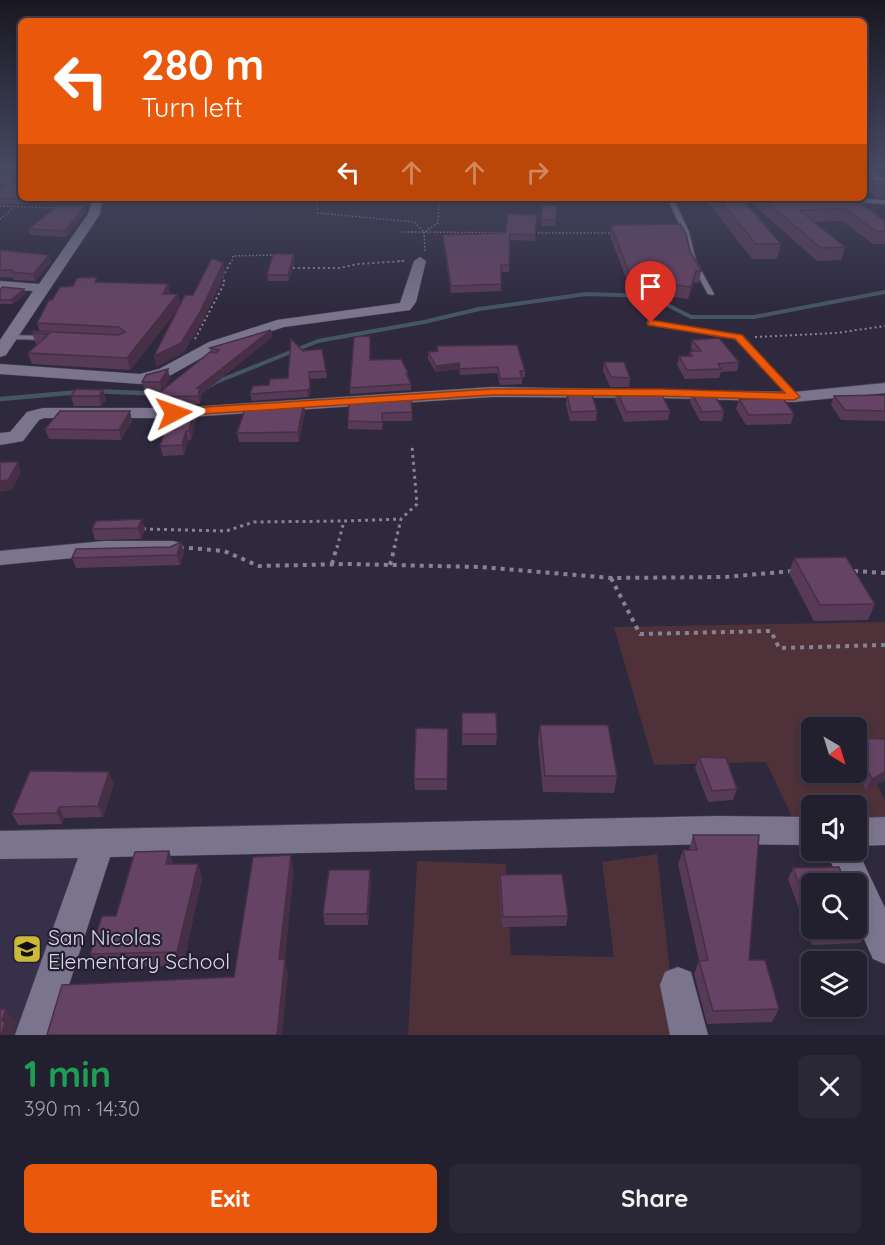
<!DOCTYPE html>
<meta charset="utf-8">
<style>
:root{--surface:#221f2e;--page:#2a2736;--text:#f1f3f6;--muted:#a2a2aa;--line:#3f3d4a;--accent:#ea580c}
body{margin:0;font-family:Quicksand,sans-serif;background:var(--page);color:var(--text);height:100vh;display:flex;flex-direction:column;font-size:22px;white-space:nowrap}
*{box-sizing:border-box;margin:0}
p{font-size:20px;color:var(--muted)}
.icon{flex:none;width:33px;height:33px;fill:none;stroke:currentColor;stroke-width:2;stroke-linecap:round;stroke-linejoin:round}
.map{position:relative;height:1035px;overflow:hidden}
.sheet{display:flex;flex-direction:column;background:var(--surface);flex:1}
.sheet>*{flex:none}
.guide{position:absolute;left:18px;top:18px;width:849px;height:183px;border-radius:9px;box-shadow:0 3px 9px #0003,0 0 0 2px var(--line);background:#ea580c;color:#fff;overflow:hidden}
.needle{width:39px;rotate:142deg}
.tools{position:absolute;left:801px;top:717px;display:grid;gap:12px}
.tools a{display:grid;place-items:center;width:66px;height:66px;border-radius:9px;background:var(--surface);box-shadow:0 3px 9px #0003,0 0 0 2px var(--line);font-size:30px}
.pin{position:absolute;display:grid;place-items:center;width:51px;height:51px;color:#fff;margin:-62px -26px;border-radius:50% 50% 50% 0;rotate:-45deg;box-shadow:0 0 6px #0007}
.pin .icon{rotate:45deg}
.me{position:absolute;width:66px;margin:-33px;rotate:86deg;stroke-linejoin:round;filter:drop-shadow(0 0 4px #0008)}
.turn{display:flex;align-items:center;gap:21px;height:126px;padding:0 24px;font-size:27px}
.turn .icon{width:78px;height:78px;stroke-width:2.5}
.turn b{display:block;font-size:42px;line-height:51px}
.lanes{display:flex;align-items:center;height:57px;padding:0 24px;background:#0003;justify-content:center;gap:30px;direction:ltr}
.lanes .off{opacity:.35}
.round{display:grid;place-items:center;flex:none;width:63px;height:63px;border-radius:9px;background:var(--page)}
.head{display:flex;align-items:center;justify-content:space-between;height:102px;padding:0 24px}
h1{font-size:36px;font-weight:700;line-height:45px;color:#1e9e55}
.primary-button{display:flex;gap:12px;margin-top:auto;padding:12px 24px}
.primary-button a{flex:1;height:69px;border-radius:9px;background:var(--accent);color:#fff;font-size:24px;font-weight:700;line-height:69px;text-align:center}
.primary-button a+a{background:var(--page);color:var(--text)}
.map>svg:first-child{display:block}
.built{fill:#36304a}
.green{fill:#4e3139}
.lines{fill:none;stroke-linecap:round;stroke-linejoin:round}
.stream-far1{stroke:#445663;stroke-width:4}
.stream{stroke:#445663;stroke-width:4.5}
.lane-casing{stroke:#4a4556;stroke-width:2}
.street-casing{stroke:#4a4556;stroke-width:1}
.path-far3{stroke:#878394;stroke-width:1.5;stroke-dasharray:1.5 2;stroke-linecap:butt}
.path-far2{stroke:#878394;stroke-width:2;stroke-dasharray:2 3;stroke-linecap:butt}
.path-far1{stroke:#878394;stroke-width:3;stroke-dasharray:3 4;stroke-linecap:butt}
.path{stroke:#878394;stroke-width:4;stroke-dasharray:4 5;stroke-linecap:butt}
.lane{fill:#7a758d;fill-rule:evenodd}
.street{fill:#7a758d;fill-rule:evenodd}
.wall{fill:#573a56}
.shaded-wall{fill:#472f46}
.building{fill:#654364;stroke:#472f46;stroke-width:1.5}
.route{fill:#ea580c;stroke:#983908;stroke-width:1.5}
.labels{text-anchor:middle;dominant-baseline:central;stroke-width:4.5;stroke-linejoin:round;paint-order:stroke}
.near-poi-label{font-size:21px;fill:#dddae8;stroke:#241f32;text-anchor:start}
</style>
<div class="map">
<svg width="885" height="1035" viewBox="0 0 885 1035">
<rect width="100%" height="100%" fill="#2e293d"/>
<path class="built" d="M65 849 84 863 23 1035H0V851Z"/>
<path class="green" d="M885 622V738L857 740 856 728H812V772H856L857 743 885 801V817H857L856 806H812L811 817H792L766 762 654 765 614 627Z
M657 854 677 1035H408L417 861 506 864 511 955 614 957 602 862Z"/>
<g class="lines">
<path class="stream-far1" d="M209 385 318 341 424 322 479 309 586 294 650 296 691 317H754L885 292"/>
<path class="stream" d="M208 386 213 384
M93 391 164 394
M0 399 80 392"/>
<g class="lane-casing">
<path id="lane" d="M667 198H673L689 232 696 261 714 294 713 295 708 294 690 261 683 232Z
M841 198 885 200V204L843 201Z
M648 321 742 335 798 397 794 400 791 399 737 339 651 325 647 323Z
M6 335 48 336 52 338 48 340 9 339 5 337Z"/>
</g>
<g class="street-casing">
<path id="street" d="M0 166H21V172H0Z
M864 166 885 179V187L864 173Z
M93 198H103L100 214 6 355 0 357V340L33 291 0 289V281L39 284 88 214Z
M420 257 426 261 416 302 410 310 284 327 219 348 171 375 141 384 0 374V364L140 374 159 369 209 342 277 320 400 303 414 261Z
M885 383V393L794 402 661 398 492 397 174 418H44L39 420 23 441 0 445V433L10 432 27 412 43 408H174L492 387 794 392Z
M104 541H173L181 543 184 548 181 553 173 555H104L0 565V551Z
M718 816 812 817V845L718 844 110 857 53 1035H15L78 858 0 859V831Z
M885 817V845L856 846V818Z
M856 847 885 908V964L873 959 856 921V884H840L826 850H856Z
M678 967 691 972 708 1035H670L660 985 665 972Z"/>
</g>
<path class="path-far3" d="M316 198 318 213 414 222 424 232
M0 206 57 208
M0 219 13 208
M401 232H424L438 223 439 198
M531 233H612
M425 251 424 232 504 233
M232 261 233 256 275 255
M398 261H404"/>
<path class="path-far2" d="M293 264 292 268H340L358 264 404 261
M755 337 836 333 885 326
M195 339 225 282 222 278 232 260"/>
<path class="path-far1" d="M143 529 226 531 254 522 344 521
M337 548 344 521 401 519
M394 548 401 519 417 504 412 446"/>
<path class="path" d="M189 548 224 551 259 566 348 564 480 567 611 578 725 577 793 571
M332 564 337 546
M390 565 395 546
M854 571 885 573
M611 578 640 634 771 631 779 648 885 645"/>
<use href="#lane" class="lane"/>
<use href="#street" class="street"/>
</g>
<path class="wall" d="M21 168V181L15 182 21 198H42L32 204H0V176Z
M872 181H885V198H876L869 190Z
M705 198H741L781 244 777 259H752Z
M746 198H852L885 221V244H873L842 221 813 222 845 247 841 260 817 261Z
M543 205 557 206 555 226H541Z
M85 206 86 212 66 237 30 235 28 229Z
M537 215 535 241 510 240 509 272H501V291L451 293 443 241V235L505 233Z
M611 225 690 251 701 271 699 283H694L688 299 660 295 662 286H629L610 236Z
M0 250 51 262 35 281 14 280 13 278 0 277Z
M295 260 289 281H268L267 275Z
M223 263 225 273 202 322 183 353 156 367 178 309 130 370 32 364 28 353 38 344H36L32 333 40 332 37 323 52 300 73 286 98 282 168 284 170 294H178L180 303 193 295Z
M0 290 26 293 13 304H0Z
M271 330 272 337 201 395 200 404 156 406 154 397 162 391H145L142 382 170 378 163 390 210 352V348Z
M370 336V360L408 373V379L411 384V390L350 394V388Z
M692 340 739 362 737 371 721 372 719 378 685 379 677 365 679 356H689L690 351H693L691 348Z
M437 346 525 371V377L522 378V384L500 385 497 373 460 375 459 369 436 372 428 359V352L437 351Z
M303 351 326 371 327 378 310 379V394L308 397 252 401 250 394 288 378Z
M604 362 630 378 629 387H610L603 371Z
M103 390 106 400 101 406H74L71 396Z
M617 391 670 411 668 420 624 422 615 400Z
M692 393 724 411 722 421H700L690 402Z
M567 395 597 411 596 421H570L566 405Z
M885 395V421L841 420 831 405 834 396Z
M411 396 412 421H383L382 430 348 429V421Z
M739 399 794 414 791 424 746 425 736 409Z
M305 412 299 442H239L237 433Z
M196 419 191 440 188 441 184 455 163 456 160 446Z
M132 421 121 440 49 439 45 429Z
M142 519 145 530 141 539 95 540 92 529Z
M181 542 184 553 180 565 76 568 72 558 170 547Z
M794 558 875 604 868 620 814 621 789 573Z
M462 713 497 734 496 745H462Z
M540 725 617 776 614 793 543 792 538 741Z
M448 729 447 790H415L414 779Z
M856 738 885 780 866 790 856 769Z
M699 757 737 789 733 800 708 802 695 768Z
M114 783 103 817 64 818 62 824 18 825 12 814Z
M693 835 749 960 779 1009 772 1022 707 1024 694 974 699 961 678 864 683 850H689Z
M174 864H198L202 878 183 966 98 967 90 954 116 916Z
M793 868 812 884V928H856L866 933 860 943 812 945 788 879Z
M500 875 568 916 566 926 502 927 499 886Z
M371 881 368 925H325L323 914Z"/>
<path class="shaded-wall" d="M19 176 20 181 12 183 9 181 11 178Z
M32 198H42L32 204 30 199Z
M85 206 86 212 66 237 65 231Z
M294 254 295 260 289 281 288 275Z
M49 255 51 262 35 281 33 274Z
M223 263 225 273 202 322 183 353 156 367 154 356Z
M696 271 694 283 688 299 691 287Z
M168 284 170 295 163 294Z
M24 289 26 293 13 304 11 300Z
M178 294 181 305 130 370 127 358Z
M271 330 272 337 201 395 200 404 197 388Z
M459 363V369L436 372V366Z
M168 369 170 378 162 391 160 382Z
M310 379V394L308 397 307 390Z
M103 390 106 400 101 406 99 396Z
M304 402 305 412 299 442 298 432Z
M194 409 196 419 191 440 189 431Z
M130 411 132 421 121 440 119 430Z
M186 431 188 441 184 455 182 445Z
M18 462 21 472 12 490 0 492V481Z
M142 519 145 530 141 539 138 528Z
M181 542 184 553 180 565 177 555Z
M109 772 114 783 103 817 98 806Z
M885 772V780L866 790 872 779Z
M59 807 64 818 62 824 57 813Z
M169 851 174 865 166 864Z
M291 855 294 872 285 959 288 975 282 1035H277L279 959Z
M198 864 202 878 183 966 177 952Z
M370 870 371 881 368 925 367 914Z
M6 1009 17 1023 13 1034 14 1035H1L2 1020Z"/>
<path class="building" d="M21 168V177L19 176 11 178 9 181 21 183V182V198H32L0 199V190L7 186H0V176L12 169Z
M872 181H885V188H879Z
M718 198H741L781 244H756Z
M762 198H852L885 221V231L877 232 846 209 799 210 845 247 821 248Z
M543 205 557 206 555 220 541 219Z
M58 206H85L65 231 28 229Z
M508 214 537 215 535 235 510 234 509 265H501V284L451 286 443 235 505 233Z
M680 224 686 234 690 251 701 271H696L691 287 662 283 666 275H630L611 225Z
M0 250 49 255 33 274 12 272 13 270H0Z
M273 254H294L288 275H267Z
M212 258 223 263 200 312 181 343 154 356 185 295H193Z
M97 277 95 282 168 284 163 294H178L127 358 28 353 49 334 32 333 33 331 119 335 125 332 119 327 37 323 49 300H52L60 287 73 286 77 278Z
M2 287 24 289 11 300H0V290Z
M271 330 197 388H200L198 396 154 397 210 352 216 353 219 350 210 348Z
M370 336V360L401 359 408 373H406L411 384 350 388 354 337Z
M719 338 739 362 718 364 721 369 687 370 679 356H692L690 351H701L692 340Z
M291 339 303 351 322 349 326 371 309 372 310 388 307 390 250 394 253 386 269 385 270 379 288 378Z
M517 345 525 371H520L522 378 500 379 498 367 460 369 459 363 436 366 428 352 438 351 437 346Z
M604 362H624L630 378 611 377Z
M168 369 160 382H142L146 375Z
M76 389 103 390 99 396H71Z
M617 391H660L670 411 626 412Z
M692 393H713L724 411 702 412Z
M567 395H592L597 411 571 412Z
M885 395V411L845 410 834 396Z
M411 396 412 412 382 413V422L348 421 349 400Z
M783 398 794 414 749 415 739 399Z
M304 402 298 432 237 433 246 406Z
M194 409 189 431H186L182 445 160 446 171 411Z
M60 411H130L119 430 45 429Z
M0 462H18L8 480 0 481Z
M142 519 138 528 92 529 96 521Z
M181 542 177 555 72 558 76 549 170 547Z
M846 557 875 604 820 605 794 558Z
M462 713H496L497 734H462Z
M540 725H608L617 776H545Z
M416 728 448 729 447 779H414Z
M856 738 885 739V772L872 779 856 746Z
M699 757 726 758 737 789 712 791Z
M30 771 109 772 98 806 59 807 57 813 12 814Z
M693 835H759L749 960H765L779 1009 713 1011 699 961 708 960 683 850H697Z
M169 851 166 864H198L177 952 90 954 102 916H116L135 852Z
M291 855 279 959H285L277 1035H47L62 985 234 977 253 857Z
M839 867 846 884H812V918L793 868Z
M329 870H370L367 914H323Z
M562 874 568 916 503 917 500 875Z
M856 909 866 933 818 934 815 928H856Z
M0 1009H6L2 1020 5 1023 1 1035H0Z"/>
<linearGradient id="sky" x2="0" y2="1"><stop stop-color="#191722"/><stop offset="0.54" stop-color="#464962"/><stop offset="1" stop-color="#464962" stop-opacity="0"/></linearGradient>
<rect width="885" height="310" fill="url(#sky)"/>
<path class="route" d="M651 320 742 335 800 397 794 400 661 396 492 395 174 416 168 413 174 409 492 389H661L785 393 735 339 648 325V321Z"/>
<defs>
<g id="school-square" transform="scale(1.5)"><rect x="-9" y="-9" width="18" height="18" rx="4" fill="#cdb938" stroke="#241f32"/><path d="M0-5L7-2L0 1L-7-2ZM-4 1L0 2.5L4 1V4Q0 6-4 4Z" fill="#111"/></g>
</defs>
<g fill-rule="evenodd">
<use href="#school-square" x="27" y="949"/>
</g>
<g class="labels">
<g class="near-poi-label">
<text x="48" y="937">San Nicolas<tspan x="48" dy="24">Elementary School</tspan></text>
</g>
</g>
</svg>
<div class="tools">
<a><svg class="needle" viewBox="-14 -14 28 28"><path d="M0-13l5 13h-10z" fill="#e53935"/><path d="M0 13l5-13h-10z" fill="#a2a2aa"/></svg></a>
<a><svg class="icon" aria-label="sound" viewBox="0 0 24 24"><path d="M4 9h4l5-4v14l-5-4H4zM17 9q2 3 0 6"/></svg></a>
<a><svg class="icon" aria-label="search" viewBox="0 0 24 24"><circle cx="10" cy="10" r="6"/><path d="M15 15l6 6"/></svg></a>
<a><svg class="icon" aria-label="layers" viewBox="0 0 24 24"><path d="M12 4l9 5-9 5-9-5zM3 14l9 5 9-5"/></svg></a>
</div>
<div class="pin" style="left:651px;top:323px;background:#d93025"><svg class="icon" aria-label="arrive" viewBox="0 0 24 24"><path d="M6 21V4h12l-3 4 3 4H6"/></svg></div>
<svg class="me" style="left:174px;top:413px" viewBox="-20 -20 40 40"><path d="M0-17L14 15 0 8-14 15z" fill="#ea580c" stroke="#fff" stroke-width="4"/></svg>
<div class="guide">
<div class="turn"><svg class="icon" aria-label="left" viewBox="0 0 24 24"><path d="M17 20v-9H6M10 6l-5 5 5 5"/></svg><div><b>280 m</b>Turn left</div></div>
<div class="lanes"><svg class="icon" aria-label="left" viewBox="0 0 24 24"><path d="M17 20v-9H6M10 6l-5 5 5 5"/></svg><svg class="icon off" aria-label="ahead" viewBox="0 0 24 24"><path d="M12 20V5M6 11l6-6 6 6"/></svg><svg class="icon off" aria-label="ahead" viewBox="0 0 24 24"><path d="M12 20V5M6 11l6-6 6 6"/></svg><svg class="icon off" aria-label="right" viewBox="0 0 24 24"><path d="M7 20v-9h11M14 6l5 5-5 5"/></svg></div>
</div>
</div>
<section class="sheet">
<div class="head"><div><h1>1 min</h1><p>390 m · 14:30</p></div><a class="round"><svg class="icon" aria-label="close" viewBox="0 0 24 24"><path d="M6 6l12 12M18 6L6 18"/></svg></a></div>
<div class="primary-button"><a>Exit</a><a>Share</a></div>
</section>
